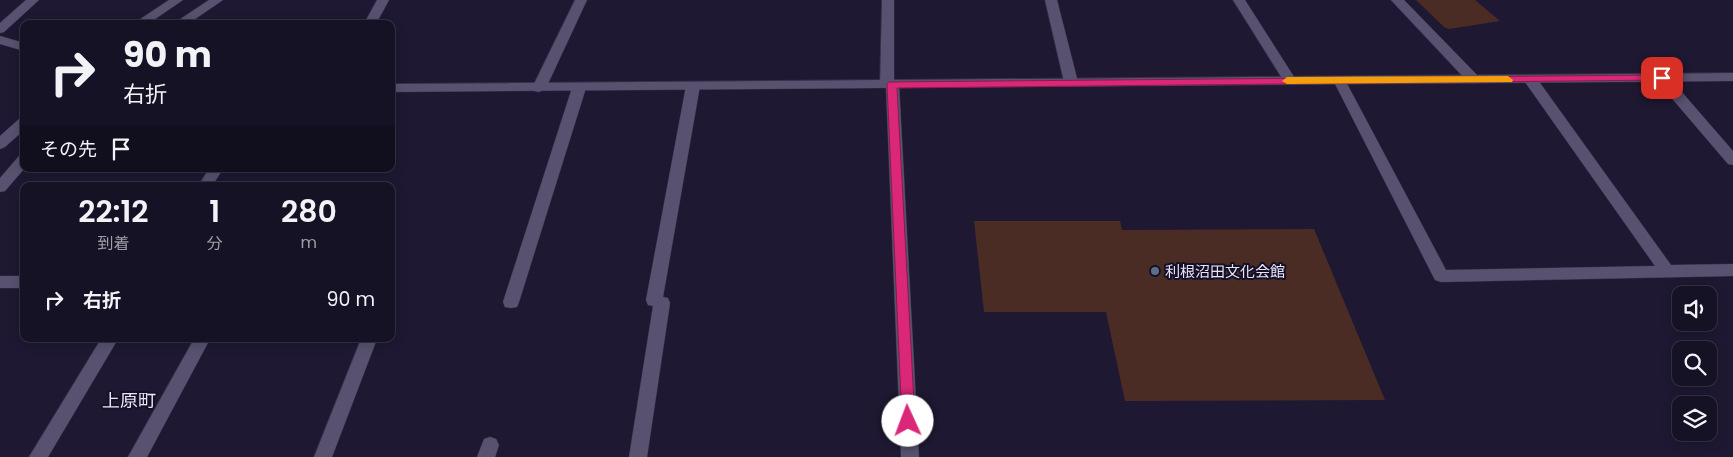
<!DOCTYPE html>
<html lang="ja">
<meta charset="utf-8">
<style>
:root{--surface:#161226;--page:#232032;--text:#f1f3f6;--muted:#9e9ea7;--line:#353243}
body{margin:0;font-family:Poppins,"Noto Sans JP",sans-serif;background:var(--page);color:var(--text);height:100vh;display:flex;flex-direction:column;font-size:19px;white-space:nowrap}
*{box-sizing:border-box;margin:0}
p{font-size:16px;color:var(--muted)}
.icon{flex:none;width:28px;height:28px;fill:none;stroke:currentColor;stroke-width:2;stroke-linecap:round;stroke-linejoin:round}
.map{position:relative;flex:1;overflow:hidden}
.drawer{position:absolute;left:20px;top:182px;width:375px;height:160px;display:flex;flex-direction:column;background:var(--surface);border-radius:10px;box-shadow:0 2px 12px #0003,0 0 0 1px var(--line)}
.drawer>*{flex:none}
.hud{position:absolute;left:20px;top:20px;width:375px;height:152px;border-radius:10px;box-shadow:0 2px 12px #0003,0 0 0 1px var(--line);background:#161226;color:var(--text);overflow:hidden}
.fabs{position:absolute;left:1672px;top:286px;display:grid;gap:10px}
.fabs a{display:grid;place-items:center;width:45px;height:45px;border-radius:10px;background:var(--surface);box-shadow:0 2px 12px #0003,0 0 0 1px var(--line);font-size:25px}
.pin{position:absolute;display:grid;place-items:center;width:42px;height:42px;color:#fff;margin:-21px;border-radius:10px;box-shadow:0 2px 8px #0006}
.me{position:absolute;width:55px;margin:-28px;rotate:358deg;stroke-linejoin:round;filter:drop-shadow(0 0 4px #0008)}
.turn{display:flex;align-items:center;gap:18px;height:105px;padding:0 20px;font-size:22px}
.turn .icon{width:65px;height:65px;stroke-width:2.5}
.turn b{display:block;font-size:35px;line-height:42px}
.then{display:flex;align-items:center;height:48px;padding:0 20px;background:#0003;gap:10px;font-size:19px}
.eta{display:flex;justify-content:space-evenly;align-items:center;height:85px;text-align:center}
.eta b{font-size:30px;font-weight:600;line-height:35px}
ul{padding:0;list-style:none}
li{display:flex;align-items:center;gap:15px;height:65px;padding:0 20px}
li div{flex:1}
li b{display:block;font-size:19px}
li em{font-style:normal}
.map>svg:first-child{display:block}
.building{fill:#4a2c25}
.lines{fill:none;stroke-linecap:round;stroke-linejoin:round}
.minor-casing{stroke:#353145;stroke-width:1}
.tertiary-casing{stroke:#353145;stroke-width:1}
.minor{fill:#585270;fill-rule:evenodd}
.tertiary{fill:#585270;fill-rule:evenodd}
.route{fill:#db2777;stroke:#8e194d}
.slow{fill:#f59e0b}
.service-dot{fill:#5c6f8a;stroke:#150f27;stroke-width:2}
.labels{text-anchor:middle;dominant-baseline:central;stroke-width:4;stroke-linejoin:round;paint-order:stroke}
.poi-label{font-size:15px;fill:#e7e4f5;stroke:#150f27;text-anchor:start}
.quarter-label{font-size:18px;fill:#e7e4f5;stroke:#150f27}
</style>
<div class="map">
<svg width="1733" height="457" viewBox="0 0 1733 457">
<rect width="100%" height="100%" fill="#1e1832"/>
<path class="building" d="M1416 0H1475L1500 21 1449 29 1444 27Z
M974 221H1120L1122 230 1314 229 1385 400 1125 401 1106 312H984Z"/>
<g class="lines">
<g class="minor-casing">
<path id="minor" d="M26 0H39L4 32 0 33V23Z
M377 0H389L376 24H364Z
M575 0H587L546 88 539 92 534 91 532 88Z
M882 0H894V80L899 84 919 457H901L886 88 880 84Z
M1045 0H1057L1078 82 1076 85H1066L1064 82Z
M1233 0H1245L1296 80 1295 83H1285Z
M1391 0H1404L1479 77 1480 80 1479 83H1469Z
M1662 74 1667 75 1733 151V165L1728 164 1657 81 1656 78Z
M1530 75 1535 76 1671 265 1733 264V276L1441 282 1435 280 1333 80 1334 77H1344L1345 80 1446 270 1655 266 1525 82 1524 79 1525 76Z
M693 82 700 86 663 297 668 298 670 303 647 457H629L653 306 648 305 646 300 686 86Z
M579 84 586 88 519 302 517 307 511 308 505 307 503 302 572 88Z
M209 169H223L212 186H198Z
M0 276H24V288H0Z
M101 339H118L48 457H29Z
M194 339H210L147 457H128Z
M361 339H377L332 457H314Z
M490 437 496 439 499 445 495 457H477L484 439Z"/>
</g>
<g class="tertiary-casing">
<path id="tertiary" d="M169 0H183L148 24H133Z
M209 0H223L188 24H173Z
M0 36 24 43V51L0 44Z
M1733 73V81L391 92V84Z
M24 117V130L5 147 0 149V136L19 119Z
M24 155V169L5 191 0 192V178L19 156Z"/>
</g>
<use href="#minor" class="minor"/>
<use href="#tertiary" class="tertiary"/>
</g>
<path class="route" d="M1662 75 1665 76V80L897 88 915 421 913 425 908 427 904 425 902 421 887 84 889 82Z"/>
<path class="slow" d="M1508 76 1513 80 1512 82 1287 84 1282 81 1287 77Z"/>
<circle class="service-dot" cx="1155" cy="271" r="5"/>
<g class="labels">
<g class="poi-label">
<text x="1165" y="271">利根沼田文化会館</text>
</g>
<g class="quarter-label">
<text x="129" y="400">上原町</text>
</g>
</g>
</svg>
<div class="fabs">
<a><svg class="icon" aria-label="sound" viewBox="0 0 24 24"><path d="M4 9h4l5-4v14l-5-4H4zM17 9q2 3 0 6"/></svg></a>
<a><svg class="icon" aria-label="search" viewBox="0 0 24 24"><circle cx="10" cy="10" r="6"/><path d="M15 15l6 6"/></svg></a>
<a><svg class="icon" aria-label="layers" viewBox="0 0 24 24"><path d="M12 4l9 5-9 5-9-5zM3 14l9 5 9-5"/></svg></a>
</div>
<div class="pin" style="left:1662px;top:78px;background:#d93025"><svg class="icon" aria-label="arrive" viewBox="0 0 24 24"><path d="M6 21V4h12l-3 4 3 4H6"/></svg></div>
<svg class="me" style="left:908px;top:421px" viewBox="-20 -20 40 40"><circle r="19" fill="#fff"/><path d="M0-13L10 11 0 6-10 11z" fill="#db2777"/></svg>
<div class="hud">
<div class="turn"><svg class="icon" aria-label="right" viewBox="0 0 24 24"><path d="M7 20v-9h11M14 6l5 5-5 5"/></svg><div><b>90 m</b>右折</div></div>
<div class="then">その先<svg class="icon" aria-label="arrive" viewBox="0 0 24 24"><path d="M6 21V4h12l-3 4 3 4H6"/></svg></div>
</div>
<section class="drawer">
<div class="eta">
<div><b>22:12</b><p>到着</p></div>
<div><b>1</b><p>分</p></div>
<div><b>280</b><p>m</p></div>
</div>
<ul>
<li><svg class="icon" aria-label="right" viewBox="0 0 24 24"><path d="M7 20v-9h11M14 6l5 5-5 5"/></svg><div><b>右折</b></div><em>90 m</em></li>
</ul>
</section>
</div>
